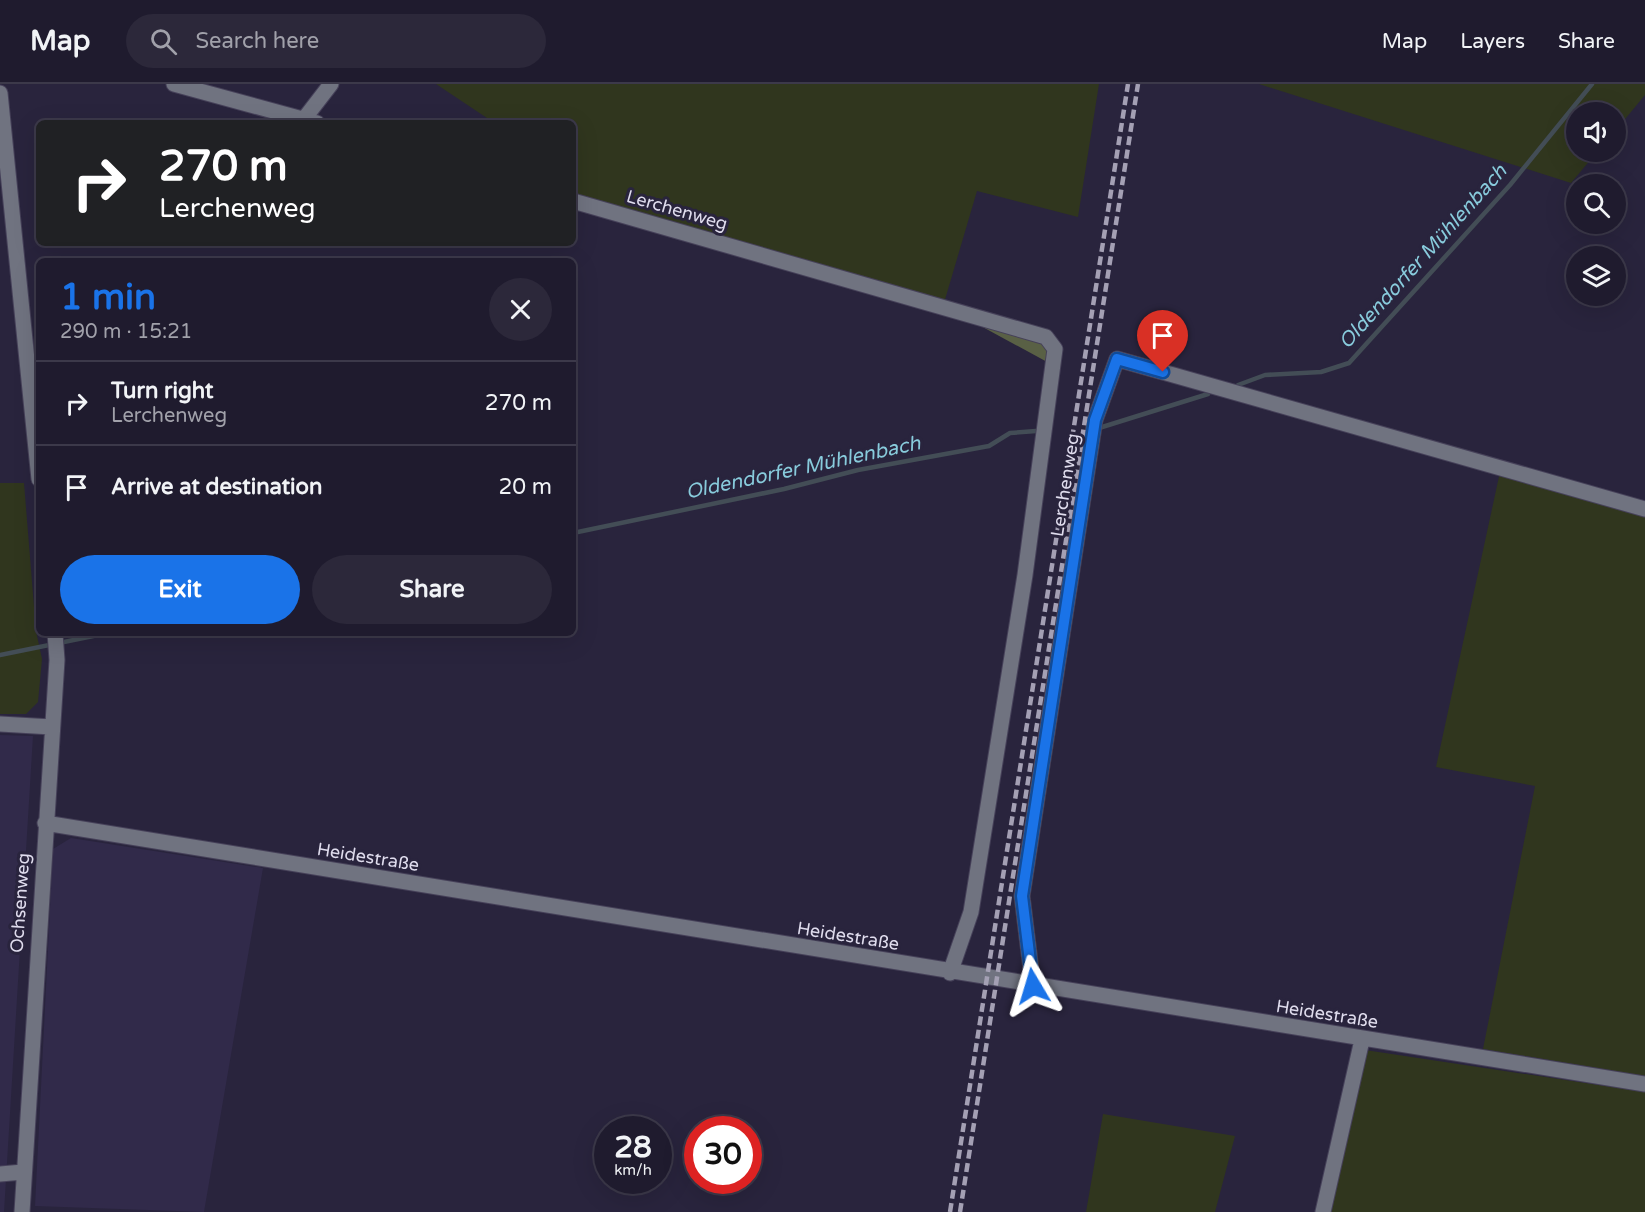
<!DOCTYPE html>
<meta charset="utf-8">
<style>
:root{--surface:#1f1b2e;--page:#2c283a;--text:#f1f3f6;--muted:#a1a1aa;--line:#3c394a;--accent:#1a73e8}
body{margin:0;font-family:"Varela Round",sans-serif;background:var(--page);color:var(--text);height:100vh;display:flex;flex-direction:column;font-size:22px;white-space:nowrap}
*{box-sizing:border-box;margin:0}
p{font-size:20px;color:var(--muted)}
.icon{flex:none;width:33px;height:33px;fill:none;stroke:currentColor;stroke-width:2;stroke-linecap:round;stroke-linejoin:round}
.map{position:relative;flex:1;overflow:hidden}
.drawer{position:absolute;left:36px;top:174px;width:540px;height:378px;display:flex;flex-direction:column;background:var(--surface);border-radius:9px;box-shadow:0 6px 24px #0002,0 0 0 2px var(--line)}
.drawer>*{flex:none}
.guide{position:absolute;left:36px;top:36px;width:540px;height:126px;border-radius:9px;box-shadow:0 6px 24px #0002,0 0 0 2px var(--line);background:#202124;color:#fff;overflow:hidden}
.controls{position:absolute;left:1566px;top:18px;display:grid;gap:12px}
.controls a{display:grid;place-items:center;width:60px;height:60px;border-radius:50%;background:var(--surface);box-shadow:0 6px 24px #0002,0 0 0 2px var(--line);font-size:30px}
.speed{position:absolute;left:594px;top:1032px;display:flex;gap:12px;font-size:30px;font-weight:700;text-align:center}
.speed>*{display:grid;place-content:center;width:78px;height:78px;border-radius:50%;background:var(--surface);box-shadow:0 6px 24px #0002,0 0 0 2px var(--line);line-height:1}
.speed small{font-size:15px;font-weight:400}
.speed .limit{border:9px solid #d22;background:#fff;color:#111}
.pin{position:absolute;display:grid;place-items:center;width:51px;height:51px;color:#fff;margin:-62px -26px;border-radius:50% 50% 50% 0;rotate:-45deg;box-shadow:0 0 6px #0007}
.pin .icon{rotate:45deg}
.me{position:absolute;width:66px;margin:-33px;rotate:353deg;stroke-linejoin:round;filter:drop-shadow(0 0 4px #0008)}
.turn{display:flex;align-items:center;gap:21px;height:126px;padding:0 24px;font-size:27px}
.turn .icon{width:78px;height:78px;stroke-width:2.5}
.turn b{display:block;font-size:42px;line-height:51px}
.round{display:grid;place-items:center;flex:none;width:63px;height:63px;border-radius:32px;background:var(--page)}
.overview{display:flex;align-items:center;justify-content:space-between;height:102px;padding:0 24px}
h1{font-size:36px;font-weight:700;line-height:45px;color:var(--accent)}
.action{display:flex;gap:12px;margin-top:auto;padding:12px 24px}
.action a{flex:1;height:69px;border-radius:36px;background:var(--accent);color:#fff;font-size:24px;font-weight:700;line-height:69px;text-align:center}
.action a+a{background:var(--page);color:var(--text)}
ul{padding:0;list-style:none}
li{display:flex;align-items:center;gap:18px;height:84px;padding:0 24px;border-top:2px solid var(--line)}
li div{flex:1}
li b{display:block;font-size:22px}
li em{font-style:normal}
header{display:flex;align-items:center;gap:36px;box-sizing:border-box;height:84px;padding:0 30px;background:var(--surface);border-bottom:2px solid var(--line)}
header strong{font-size:28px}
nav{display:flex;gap:33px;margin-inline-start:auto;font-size:21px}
.search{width:420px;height:54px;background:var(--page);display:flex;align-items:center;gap:15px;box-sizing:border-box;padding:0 21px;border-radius:33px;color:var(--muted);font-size:22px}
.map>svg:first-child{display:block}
.built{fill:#312a4a}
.green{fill:#30361e}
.forest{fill:#596045}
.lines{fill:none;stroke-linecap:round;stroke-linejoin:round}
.stream{stroke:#434d56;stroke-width:4.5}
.minor-casing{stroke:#464159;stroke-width:17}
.minor{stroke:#707380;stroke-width:15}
.rail{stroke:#a4a0b4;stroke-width:4.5;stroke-dasharray:9 4.5;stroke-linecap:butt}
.route-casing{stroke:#114b97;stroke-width:15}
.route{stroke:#1a73e8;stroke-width:10}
.labels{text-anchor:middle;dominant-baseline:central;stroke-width:6;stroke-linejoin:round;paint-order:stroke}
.street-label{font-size:18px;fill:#dfdced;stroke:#29243d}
.water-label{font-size:20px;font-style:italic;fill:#88cbdc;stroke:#29243d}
</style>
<header>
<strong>Map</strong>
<div class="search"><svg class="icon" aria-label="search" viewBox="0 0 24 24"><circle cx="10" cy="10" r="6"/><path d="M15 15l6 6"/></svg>Search here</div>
<nav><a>Map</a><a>Layers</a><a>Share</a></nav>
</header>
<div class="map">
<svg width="1645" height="1128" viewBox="0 0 1645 1128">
<rect width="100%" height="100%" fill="#29243d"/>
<path class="built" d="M0 651 33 652 4 1128H0Z
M71 754 263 784 204 1128 35 1122 53 765Z"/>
<path class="green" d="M436 0H1099L1078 133 977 107 944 219 573 110V39H489L490 36Z
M1259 0H1645V11L1616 46V28H1576V68H1597L1571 99Z
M1500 388 1645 433V992L1483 965 1535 702 1436 683Z
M0 399H24L36 547 42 575 38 618 26 630H0Z
M1365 966 1645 1008V1128H1329Z
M1103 1030 1235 1052 1215 1128H1086Z"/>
<path class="forest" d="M979 241 1042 258 1049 268V279Z"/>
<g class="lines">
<path class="stream" d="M1238 301 1265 291 1321 288 1349 279 1510 101 1592 0
M1099 344 1208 310
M573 449 784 405 858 386 989 362 1010 349 1036 347
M0 571 108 549"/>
<g class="minor-casing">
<path id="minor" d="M174 0 317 39
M0 9 39 395
M304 35 331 0
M573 117 1046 253 1055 265 1025 491 971 828 950 889
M0 640 52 643
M45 739 1645 1000
M1033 902 1022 812 1095 336 1117 275 1645 425
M0 1090 23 1088
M22 1128 57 576 55 549
M1323 1128 1362 956"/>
</g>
<use href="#minor" class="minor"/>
<path class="rail" d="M950 1128 1128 0
M960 1128 1138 0"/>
</g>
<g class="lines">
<g class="route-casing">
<path id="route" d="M1033 902 1022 812 1095 336 1117 275 1163 288"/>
</g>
<use href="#route" class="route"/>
</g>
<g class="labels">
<g class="street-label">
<text transform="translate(677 126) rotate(16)">Lerchenweg</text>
<text transform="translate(1065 401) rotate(-81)">Lerchenweg</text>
<text transform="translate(368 773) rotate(9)">Heidestraße</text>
<text transform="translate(20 819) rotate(-86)">Ochsenweg</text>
<text transform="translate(848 852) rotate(9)">Heidestraße</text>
<text transform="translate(1327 930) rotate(9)">Heidestraße</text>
</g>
<g class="water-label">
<text transform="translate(1423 173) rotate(-48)">Oldendorfer Mühlenbach</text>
<text transform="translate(803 384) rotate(-12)">Oldendorfer Mühlenbach</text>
</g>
</g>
</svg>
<div class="controls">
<a><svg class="icon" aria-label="sound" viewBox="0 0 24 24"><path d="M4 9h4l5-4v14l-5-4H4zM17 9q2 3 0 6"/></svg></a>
<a><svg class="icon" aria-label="search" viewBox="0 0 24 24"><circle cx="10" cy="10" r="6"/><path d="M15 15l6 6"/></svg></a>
<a><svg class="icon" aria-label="layers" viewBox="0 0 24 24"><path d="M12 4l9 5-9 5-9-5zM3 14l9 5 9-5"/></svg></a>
</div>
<div class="speed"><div>28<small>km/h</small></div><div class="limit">30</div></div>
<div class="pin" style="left:1163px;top:288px;background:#d93025"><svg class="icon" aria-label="arrive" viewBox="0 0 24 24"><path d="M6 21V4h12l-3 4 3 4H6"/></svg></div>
<svg class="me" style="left:1033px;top:902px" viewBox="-20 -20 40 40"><path d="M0-17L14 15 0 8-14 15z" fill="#1a73e8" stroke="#fff" stroke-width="4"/></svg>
<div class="guide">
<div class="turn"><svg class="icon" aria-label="right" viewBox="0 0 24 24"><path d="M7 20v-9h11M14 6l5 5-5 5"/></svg><div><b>270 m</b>Lerchenweg</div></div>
</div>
<section class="drawer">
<div class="overview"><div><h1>1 min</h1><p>290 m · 15:21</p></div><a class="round"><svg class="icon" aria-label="close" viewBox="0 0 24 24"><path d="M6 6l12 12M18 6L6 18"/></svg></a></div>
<ul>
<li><svg class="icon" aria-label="right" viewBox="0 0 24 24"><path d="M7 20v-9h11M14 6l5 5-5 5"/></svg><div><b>Turn right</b><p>Lerchenweg</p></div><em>270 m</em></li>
<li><svg class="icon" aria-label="arrive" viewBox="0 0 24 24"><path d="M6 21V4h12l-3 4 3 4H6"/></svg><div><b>Arrive at destination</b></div><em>20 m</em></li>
</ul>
<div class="action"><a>Exit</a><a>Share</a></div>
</section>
</div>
